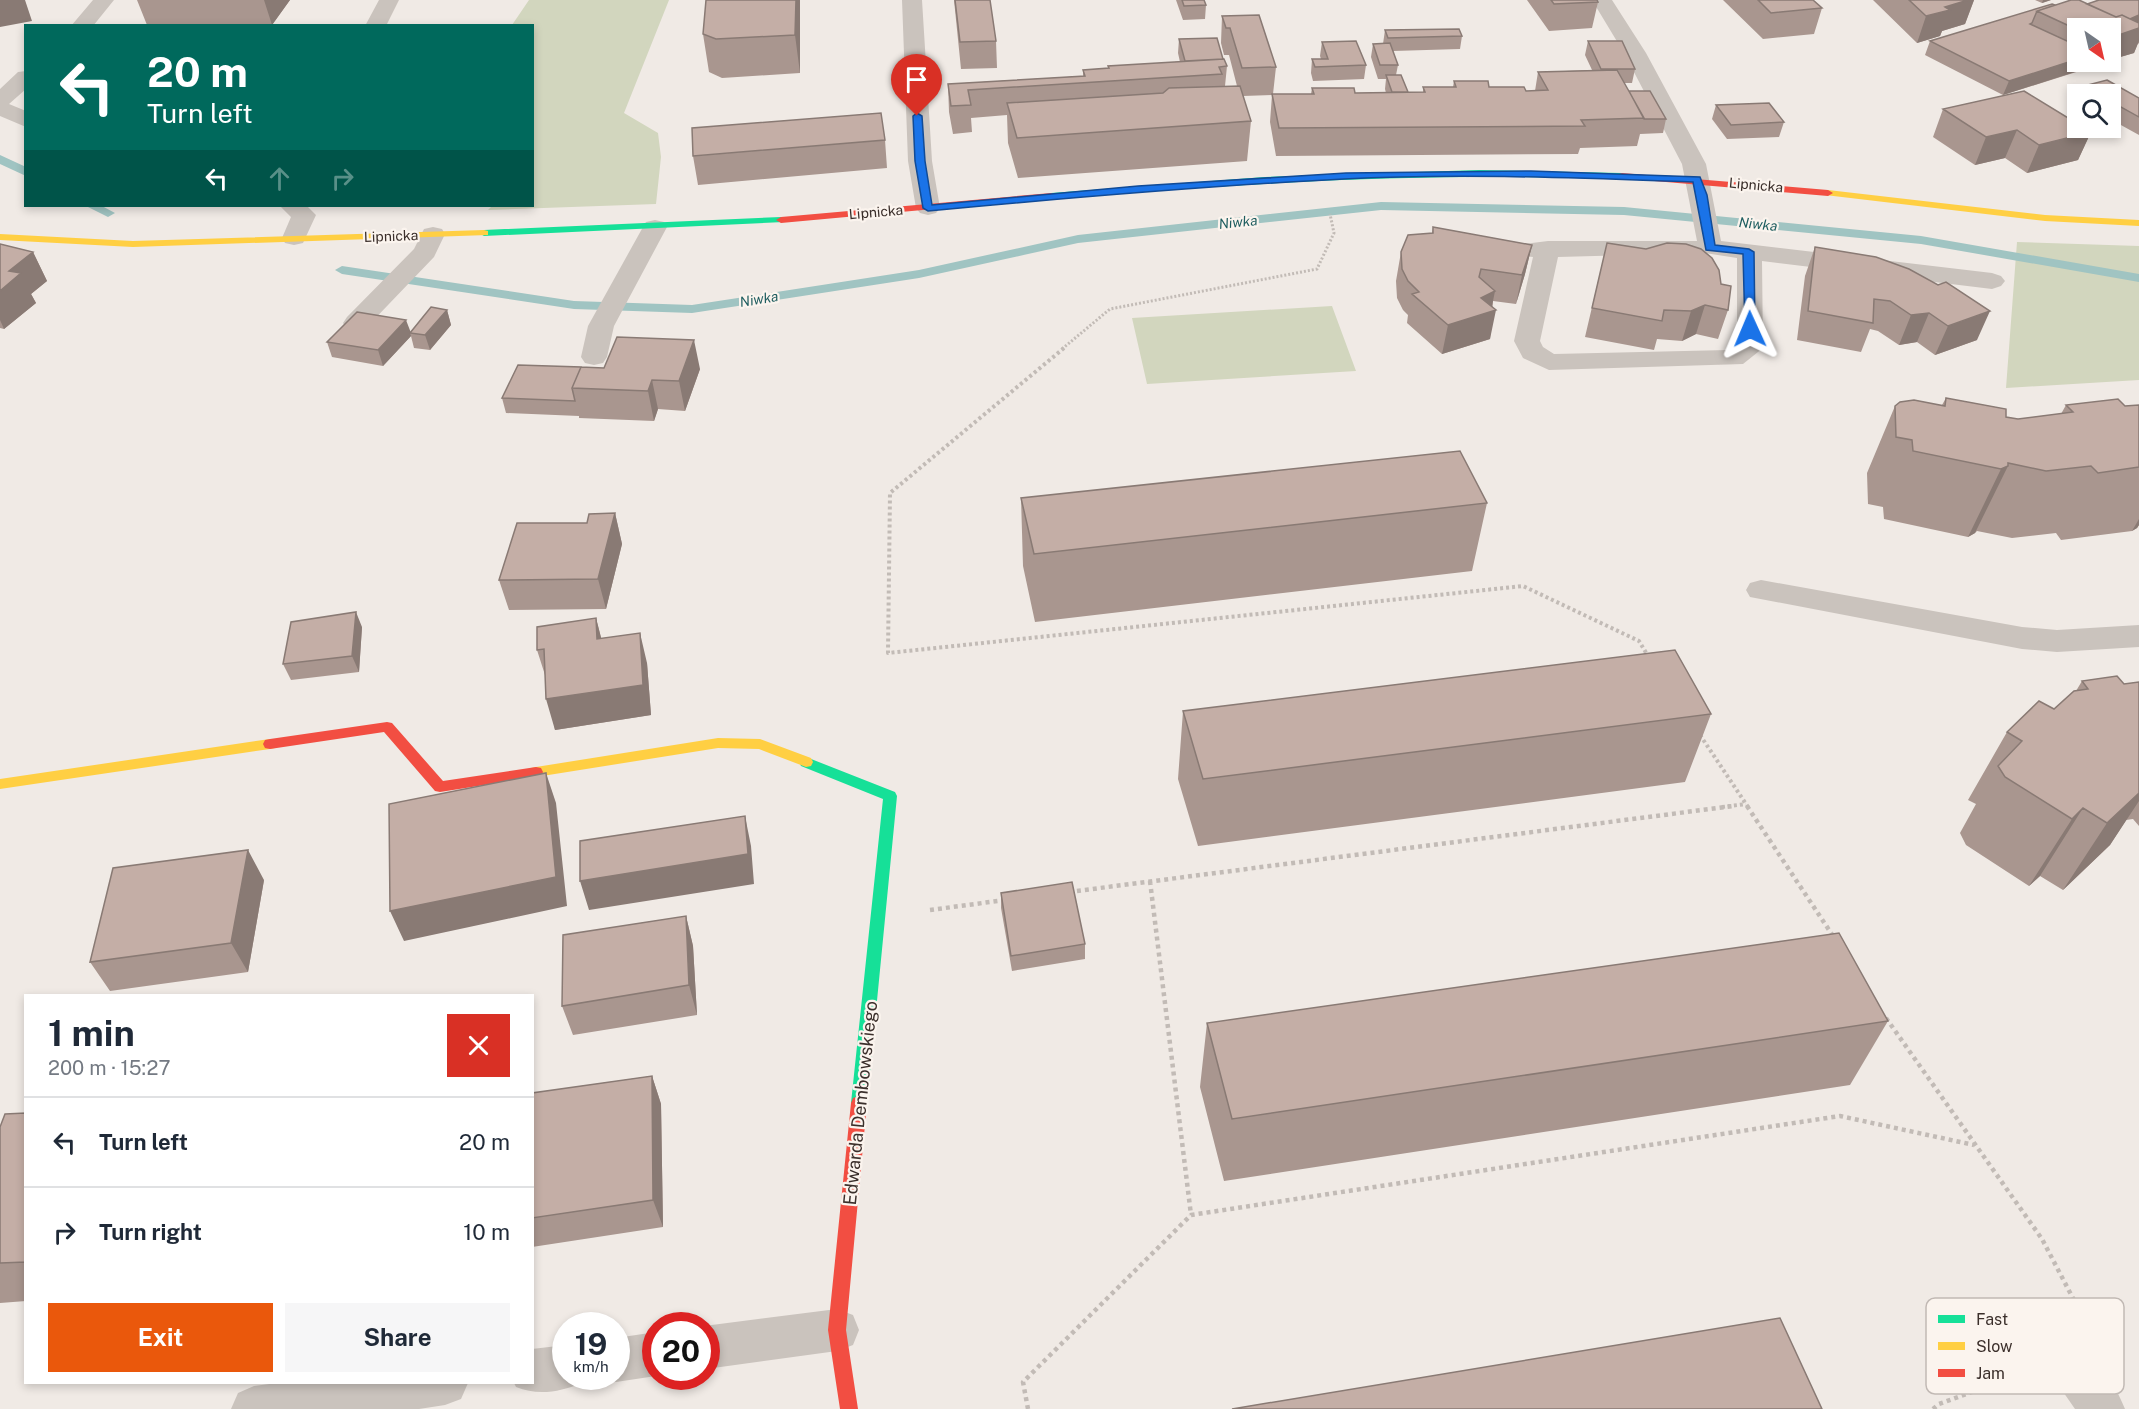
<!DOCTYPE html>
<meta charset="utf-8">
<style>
:root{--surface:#fff;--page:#f6f6f7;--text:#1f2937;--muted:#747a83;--line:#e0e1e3;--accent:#ea580c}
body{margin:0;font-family:"Public Sans",sans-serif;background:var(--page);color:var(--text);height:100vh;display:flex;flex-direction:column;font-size:22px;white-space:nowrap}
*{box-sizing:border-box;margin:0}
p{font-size:20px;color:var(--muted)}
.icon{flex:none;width:33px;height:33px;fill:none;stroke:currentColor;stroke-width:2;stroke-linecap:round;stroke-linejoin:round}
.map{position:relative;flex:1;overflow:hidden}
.drawer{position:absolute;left:24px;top:994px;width:510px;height:390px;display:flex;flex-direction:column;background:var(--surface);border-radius:0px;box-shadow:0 3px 9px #0003}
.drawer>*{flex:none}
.top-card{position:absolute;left:24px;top:24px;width:510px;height:183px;border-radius:0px;box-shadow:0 3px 9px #0003;background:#00695c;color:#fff;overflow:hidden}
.needle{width:39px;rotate:146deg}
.fabs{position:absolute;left:2067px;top:18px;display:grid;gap:12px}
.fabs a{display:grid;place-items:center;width:54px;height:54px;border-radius:0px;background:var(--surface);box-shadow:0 3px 9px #0003;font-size:30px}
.speed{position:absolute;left:552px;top:1312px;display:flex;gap:12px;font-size:30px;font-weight:700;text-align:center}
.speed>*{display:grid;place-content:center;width:78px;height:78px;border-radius:50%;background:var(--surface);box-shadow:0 3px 9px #0003;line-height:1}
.speed small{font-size:15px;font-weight:400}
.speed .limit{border:9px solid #d22;background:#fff;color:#111}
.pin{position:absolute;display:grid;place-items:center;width:51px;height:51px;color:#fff;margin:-62px -26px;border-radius:50% 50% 50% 0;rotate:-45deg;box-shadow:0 0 6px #0007}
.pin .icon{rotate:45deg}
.me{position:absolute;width:66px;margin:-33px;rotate:359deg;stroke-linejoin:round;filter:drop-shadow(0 0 4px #0008)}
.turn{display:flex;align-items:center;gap:21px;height:126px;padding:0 24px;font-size:27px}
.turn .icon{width:78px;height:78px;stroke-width:2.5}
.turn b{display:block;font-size:42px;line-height:51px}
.lanes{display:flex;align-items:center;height:57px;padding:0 24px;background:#0003;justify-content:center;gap:30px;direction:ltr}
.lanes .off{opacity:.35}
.round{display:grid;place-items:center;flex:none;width:63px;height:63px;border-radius:0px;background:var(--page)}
.overview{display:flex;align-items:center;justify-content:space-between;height:102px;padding:0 24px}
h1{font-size:36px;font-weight:700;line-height:45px}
.action{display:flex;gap:12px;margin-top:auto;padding:12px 24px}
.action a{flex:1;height:69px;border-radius:0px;background:var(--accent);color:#fff;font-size:24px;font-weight:700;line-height:69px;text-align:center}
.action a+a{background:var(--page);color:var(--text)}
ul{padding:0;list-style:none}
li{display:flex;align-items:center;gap:18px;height:90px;padding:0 24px;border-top:2px solid var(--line)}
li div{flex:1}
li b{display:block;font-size:22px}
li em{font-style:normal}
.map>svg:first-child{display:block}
.green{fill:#d2d6be}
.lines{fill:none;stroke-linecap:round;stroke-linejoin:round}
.stream{fill:#a0c4c2;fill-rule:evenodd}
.path-far2{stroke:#c2bbb6;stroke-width:3;stroke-dasharray:2 2;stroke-linecap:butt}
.path-far1{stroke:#c2bbb6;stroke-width:4;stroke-dasharray:3 3;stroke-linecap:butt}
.path{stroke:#c2bbb6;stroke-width:4.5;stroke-dasharray:4 4;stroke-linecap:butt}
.lane{fill:#cac3bd;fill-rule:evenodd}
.street{fill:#cac3bd;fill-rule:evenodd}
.fast{fill:#16e098;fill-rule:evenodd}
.slow{fill:#ffcf43;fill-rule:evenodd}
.jam{fill:#f24e42;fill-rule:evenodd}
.wall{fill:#a9968f}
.shaded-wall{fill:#897a74}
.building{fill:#c4aea6;stroke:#897a74;stroke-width:1.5}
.route{fill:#1a73e8;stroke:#114b97;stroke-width:1.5}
.labels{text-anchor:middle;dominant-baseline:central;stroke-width:4.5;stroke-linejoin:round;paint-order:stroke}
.far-street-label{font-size:14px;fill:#3b2f2b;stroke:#fbf4ee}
.far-water-label{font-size:14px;font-style:italic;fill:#1e5d5f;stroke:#fbf4ee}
.near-street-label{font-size:18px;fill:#3b2f2b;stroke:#fbf4ee}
.key{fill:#fbf4ee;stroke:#c1b9b4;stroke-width:1.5}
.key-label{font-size:16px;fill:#3b2f2b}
</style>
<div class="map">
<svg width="2139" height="1409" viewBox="0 0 2139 1409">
<rect width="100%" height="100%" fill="#f0eae5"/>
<path class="green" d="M529 0H669L624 113 658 133 661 157 656 204 488 210 492 206H532V26L512 25Z
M2017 242 2139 246V380L2006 388Z
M1332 306 1356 371 1147 384 1132 318Z"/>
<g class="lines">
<path class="stream" d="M0 155 26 167V176L0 164Z
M1381 202 1624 207 1921 236 2139 274V282L1921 244 1624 215 1381 210 1078 243 919 278 692 313 574 309 342 274 335 270 342 266 574 301 692 305 919 270 1078 235Z
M86 206H102L115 213 108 217Z"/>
<path class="path-far2" d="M1062 349 1110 309 1317 269 1334 233 1330 214"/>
<path class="path-far1" d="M1064 348 890 493 888 653 1523 586 1639 641 1648 656
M1700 735 1748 807
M1722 807 1746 804"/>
<path class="path" d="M1747 806 1833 936
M1150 881 1191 1215
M1069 892 1733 806
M930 910 1005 900
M1886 1018 2042 1239 2077 1306
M1028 1409 1023 1382 1191 1215 1840 1116 1974 1145
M1933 1409 1939 1404 2018 1375"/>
<path class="lane" d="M93 0H114L93 26H71Z
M379 0H399L386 26H365Z
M902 0H922L932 161 940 208 936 213 928 215 920 213 916 208 908 161Z
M1592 0H1612L1646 53 1706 164 1721 241 1992 273 2001 276 2005 281 2001 286 1992 289 1762 261 1763 348 1743 364 1549 370 1523 358 1514 341 1533 257 1517 255 1514 250 1517 245 1548 241H1697L1682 164 1624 53ZM1705 253 1737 258V345L1728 350 1554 354 1543 347 1540 341 1558 257Z
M26 71V89L9 104 26 111V127L0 116V89L18 72Z
M280 206H307L316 215 303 243 294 245 285 243 282 238 291 217Z
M655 220 664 222 667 227 614 326 607 357 603 363 594 365 585 363 581 357 588 326 643 227 646 222Z
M433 227 442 229 445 234 434 257 365 329 356 331 347 329 343 323 347 317 414 249 424 229Z
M1761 580 2022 627 2057 630 2139 625V647L2057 652 2022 649 1750 597 1746 590 1750 583Z"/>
<path class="street" d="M837 1309 853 1315 859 1330 853 1345 837 1351 706 1369V1326H704Z
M656 1332V1376L616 1382 604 1377H616V1338Z
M2066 1335C2093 1346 2114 1382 2125 1409H2075L2050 1373 2044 1357 2050 1341Z
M566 1345V1377H584L582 1383C560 1392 538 1396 516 1387L514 1383H532V1349Z
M277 1383H468L461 1399 445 1405 419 1409H231L238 1393 254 1386Z"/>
<path class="fast" d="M1479 170 1622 173 1627 176 1622 179C1431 172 1241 183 1051 199L1046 196 1051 193 1265 177Z
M781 217 786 220 784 222 484 236 479 233 484 230Z
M806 757 895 792 897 796 867 1103 865 1108 859 1110 853 1108 851 1103 883 799 801 766 799 762 801 758Z"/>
<path class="slow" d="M1828 190 2045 215 2139 220V226L2045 221 1825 195V191Z
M484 230 488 231V235L133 247 0 240V234L133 241Z
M718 738 760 739 811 758 813 762 811 766 806 767 759 749 718 748 536 777 531 776 529 772 531 768 536 767Z
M270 739 275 740 277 744 275 748 270 749 0 789V779Z"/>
<path class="jam" d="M1622 173 1828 190 1833 193 1828 196 1619 178V174Z
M1051 193 1054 194V198L781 223 776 220 781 217Z
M387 722 392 723 443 781 536 767 541 768 543 772 541 776 536 777 440 792 435 791 384 732 270 749 265 748 263 744 265 740 270 739Z
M859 1096 865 1098 867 1103 846 1330 858 1409H840L828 1330 851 1103 853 1098Z"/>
</g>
<path class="wall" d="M137 0H290L272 25H147Z
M800 0V73L722 78 709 72 703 34Z
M954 0H990L996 41 997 68 961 69Z
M1176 0H1204L1206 5 1205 19 1183 20Z
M1527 0H1597L1598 2 1592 28 1549 31Z
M1723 0H1813L1822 8 1814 34 1763 39Z
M1873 0H1974L1965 24 1942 31 1940 36 1917 43Z
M2035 0H2051L2042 3Z
M2139 0V44L2138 43 2134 53 2110 60V28H2078V62H2108L2003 95 1925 55 1930 41 2055 5Z
M1222 16 1276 67 1273 94H1311L1312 88 1355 93H1386L1385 89 1386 79H1378L1371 57 1373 44H1383L1385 30 1462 36 1460 49 1393 51 1398 65 1396 75 1408 92H1423V87H1453L1454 81 1489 87 1526 91H1535L1538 72 1592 70 1585 55 1588 41 1635 69 1632 83H1624L1629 91 1666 119 1663 133 1640 134 1637 146 1580 148 1578 154 1276 156 1270 122 1272 95 1243 96 1251 121 1247 161 1018 178 1008 143 1007 115 971 118 972 132 953 134 949 112 948 84 1083 76V70L1180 62 1178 53 1179 39 1223 59 1227 66 1225 86H1237L1229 55H1224L1221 43Z
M1322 42 1366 65 1364 79 1313 81 1311 73 1312 59H1321L1320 56Z
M2084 86 2139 98V135L2110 119V94H2081Z
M1716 105 1784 122 1779 137 1727 139 1712 119Z
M1943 109 2091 132 2078 160 2027 173 2005 158 1975 165 1933 137Z
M885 140 887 168 698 185 693 156Z
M1433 227 1532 245 1525 274 1516 304 1493 301 1490 339 1442 354 1407 323 1408 315 1403 310 1397 298 1396 281 1401 252 1432 233Z
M1607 243 1721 284 1728 310 1718 339 1696 334 1682 341 1657 339 1654 350 1585 337Z
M0 244 33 252 47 281 31 294 36 303 4 329 0 328Z
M1815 247 1977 340 1935 355 1917 342 1899 345 1878 331 1870 329 1861 352 1797 340 1805 276Z
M447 310 451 325 430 350 414 348 411 336 383 366 332 357 327 342 410 332Z
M604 368 700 369 685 411 658 409 654 421 579 418V416L506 413 502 398Z
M1946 398 2006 417 2018 419 2061 414 2066 405 2125 406 2139 405V525L2137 528 2132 531 2061 540 2056 533 2012 538 1977 531 1975 533 1968 537 1884 519 1883 507 1868 504 1867 473 1895 406 1942 405Z
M1021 498 1487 503 1472 571 1035 622 1023 566Z
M615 513 622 544 606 609 509 610 499 580 587 523Z
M596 618 601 638 647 663 651 715 555 730 545 675 537 650Z
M362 627 359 672 291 680 283 664Z
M2082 681 2124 684 2139 682V826L2133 819 2126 820 2110 845 2063 890 2040 876 2029 886 1966 845 1960 833 1976 804 1968 800 2007 732 2054 709 2076 691Z
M1183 711 1711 714 1685 782 1198 846 1178 779Z
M264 880 248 972 110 991 90 962Z
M1001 893 1085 944V959L1012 971 1001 908Z
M686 916 693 946 697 1015 573 1035 562 1006Z
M1888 1021 1850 1085 1224 1181 1200 1087 1207 1023Z
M652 1076 661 1104 663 1227 532 1247V1093Z
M26 1113V1301L0 1303V1127Z"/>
<path class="shaded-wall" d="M0 0H25L32 21 0 27Z
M264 0H290L272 25Z
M796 0H800V73L795 35Z
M1968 0H1974L1965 24 1942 31 1940 36 1917 43 1926 16 1945 7Z
M2043 0H2051L2042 3Z
M2139 15V27L2117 23Z
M2139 28V41L2134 53 2110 60V38Z
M2078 59V62H2088L2084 69 2003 95 2009 81Z
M2089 62H2108L2085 69Z
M2017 130 2005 158 1975 165 1986 137Z
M2091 132 2078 160 2027 173 2039 145Z
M1532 245 1525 274 1516 304 1522 275Z
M33 252 47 281 31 294 36 303 4 329 0 320V291L9 271Z
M1495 291 1491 311 1496 310 1490 339 1442 354 1448 325 1481 298Z
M1705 305 1696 334 1682 341 1691 311Z
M447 310 451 325 430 350 425 335Z
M1990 311 1977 340 1935 355 1948 326Z
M1929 313 1917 342 1899 345 1911 315Z
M406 320 411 333H410L411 336 383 366 378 350Z
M694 340 700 369 685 411 679 381Z
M652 380 658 409 654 421 648 391Z
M2008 466 1975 533 1968 537 2001 469Z
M615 513 622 544 606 609 598 579Z
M2139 519V525L2137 528 2132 531Z
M356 612 362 627 359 672 352 656Z
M596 618 604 649 597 639Z
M640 633 647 663 651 715 555 730 546 699Z
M546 773 556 803 567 906 404 941 390 911Z
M2139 793V801L2110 845 2063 890 2107 823Z
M2083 808 2040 876 2029 886 2072 819Z
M745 816 751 846 754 884 589 910 580 881Z
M248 850 264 880 248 972 231 943Z
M686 916 693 946 697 1015 689 985Z
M652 1076 661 1104 663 1227 653 1200Z"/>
<path class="building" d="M706 0H796L795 35 716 39 703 34Z
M955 0H990L996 41 960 42Z
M1182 0H1204L1206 5 1184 6Z
M1551 0H1597L1598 2 1554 4Z
M1758 0H1813L1822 8 1771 13Z
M1909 0H1968L1945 7 1950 10 1926 16Z
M2071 0H2079L2116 17 2122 15 2139 23V28L2110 38V28H2078V30L2037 11Z
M2099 0H2139V15L2130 19 2122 15 2116 17 2087 4Z
M2052 4 2055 5 2037 11 2032 23 2030 24 2078 46 2076 49H2078V59L2009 81 1930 41Z
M1259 15 1276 67 1242 68 1230 28H1226L1222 16Z
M1459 29 1462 36 1388 38 1385 30Z
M1217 38 1223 59 1185 61 1179 39Z
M1356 41 1366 65 1315 67 1312 59H1328L1322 42Z
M1588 41H1622L1635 69H1601Z
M1390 43 1398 65H1380L1373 44Z
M1224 59 1227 66 1219 67 1222 74 968 90 971 105 951 106 948 84 1085 76 1083 70 1109 68 1108 66Z
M1617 70 1644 118 1581 120 1585 126 1279 128 1272 94H1314L1312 88H1354L1355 93 1425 92 1423 87H1456L1454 81H1488L1489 87H1524L1526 91 1548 90 1538 72Z
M1386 75H1401L1408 92H1392Z
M2107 80 2139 98V117L2110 101V94H2099L2084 86Z
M1240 86 1251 121 1017 138 1007 103 1163 93 1169 88Z
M1629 91H1650L1666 119H1644Z
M2024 91 2078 124V128H2083L2091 132 2039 145 2017 130 1986 137 1943 109Z
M1769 103 1784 122 1731 125 1716 105Z
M881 113 885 140 693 156 692 128Z
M1433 227 1532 245 1522 275 1481 269 1479 277 1495 291 1481 298 1496 310 1448 325 1412 294 1419 292 1408 281 1402 269 1401 252 1408 235 1433 233Z
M1607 243 1646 249 1667 243 1686 244 1701 249 1712 258 1719 270 1721 284 1731 286 1728 310 1705 305 1691 311 1664 310 1662 321 1592 308Z
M0 244 33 252 9 271 21 273 0 291Z
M1815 247 1876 257 1909 269 1938 285 1946 282 1990 311 1948 326 1929 313 1911 315 1890 301 1874 299 1873 323 1808 311Z
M431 307 447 310 425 335 410 333Z
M357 312 406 320 378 350 327 342Z
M617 337 694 340 679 381 652 380 648 391 572 388 581 367 604 368Z
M518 365 581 367 572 388 575 401 502 398Z
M1946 398 2006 409V417L2018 419 2073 412 2066 405 2118 399 2125 406 2139 405V467L2098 473 2091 466 2046 471 2008 463V466L2001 469 1913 451 1912 440 1896 437 1895 406 1900 402 1914 400 1945 406Z
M1460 451 1487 503 1034 554 1021 498Z
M615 513 598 579 499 580 517 523H587L589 514Z
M356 612 352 656 283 664 291 622Z
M596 618 597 639 640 633 643 685 546 699 544 649 537 650V627Z
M1675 650 1711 714 1203 779 1183 711Z
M2117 676 2124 684 2139 682V793L2107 823 2083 808 2072 819 2005 777 1998 766 2022 741 2007 732 2039 701 2054 709 2074 691 2088 689 2082 681Z
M546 773 556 877 390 911 389 804Z
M745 816 748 854 580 881V841Z
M248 850 231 943 90 962 113 868Z
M1072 882 1085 944 1011 956 1001 893Z
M686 916 689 985 562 1006 563 935Z
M1839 933 1888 1021 1232 1119 1207 1023Z
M652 1076 653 1200 532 1218V1093Z
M26 1113V1262L0 1263V1127L5 1114Z
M1780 1318 1822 1409H1232Z"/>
<path class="route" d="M917 113 922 116 925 161 932 205 1138 186 1346 173 1531 171 1700 177 1707 195 1715 245 1749 249 1754 252 1755 329 1750 332 1745 329 1743 254 1706 250 1693 182C1577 178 1460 173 1344 179 1205 186 1066 198 928 211L923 208 915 161 913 116Z"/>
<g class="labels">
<g class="far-street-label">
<text transform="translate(1756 185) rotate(5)">Lipnicka</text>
<text transform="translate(876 212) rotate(-5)">Lipnicka</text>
<text transform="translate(391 236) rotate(-2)">Lipnicka</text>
</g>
<g class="far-water-label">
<text transform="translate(1238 222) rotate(-6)">Niwka</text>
<text transform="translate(1758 224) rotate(6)">Niwka</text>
<text transform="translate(759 299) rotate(-9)">Niwka</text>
</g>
<g class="near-street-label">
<text transform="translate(860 1103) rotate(-84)">Edwarda Dembowskiego</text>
</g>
</g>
<rect x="1926" y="1298" width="198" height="96" rx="9" class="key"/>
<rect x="1938" y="1315" width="27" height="8" fill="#16e098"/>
<rect x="1938" y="1342" width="27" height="8" fill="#ffcf43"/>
<rect x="1938" y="1369" width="27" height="8" fill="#f24e42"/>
<g class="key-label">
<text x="1976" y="1325">Fast</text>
<text x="1976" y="1352">Slow</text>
<text x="1976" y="1379">Jam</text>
</g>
</svg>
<div class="fabs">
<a><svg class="needle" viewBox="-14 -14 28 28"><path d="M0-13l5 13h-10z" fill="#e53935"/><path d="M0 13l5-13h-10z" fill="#747a83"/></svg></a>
<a><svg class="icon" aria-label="search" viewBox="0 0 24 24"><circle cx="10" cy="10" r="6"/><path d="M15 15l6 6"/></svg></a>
</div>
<div class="speed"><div>19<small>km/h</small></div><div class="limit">20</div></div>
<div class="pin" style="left:917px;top:116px;background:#d93025"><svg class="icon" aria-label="arrive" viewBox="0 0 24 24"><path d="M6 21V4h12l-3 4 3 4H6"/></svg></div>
<svg class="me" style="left:1750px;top:329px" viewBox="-20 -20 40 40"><path d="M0-17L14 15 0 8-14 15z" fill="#1a73e8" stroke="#fff" stroke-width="4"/></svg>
<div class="top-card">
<div class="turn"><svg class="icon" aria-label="left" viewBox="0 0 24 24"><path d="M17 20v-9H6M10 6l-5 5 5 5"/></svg><div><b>20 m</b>Turn left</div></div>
<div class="lanes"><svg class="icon" aria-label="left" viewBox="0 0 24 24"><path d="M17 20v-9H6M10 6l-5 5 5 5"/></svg><svg class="icon off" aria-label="ahead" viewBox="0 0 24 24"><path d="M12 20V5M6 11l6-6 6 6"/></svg><svg class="icon off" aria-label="right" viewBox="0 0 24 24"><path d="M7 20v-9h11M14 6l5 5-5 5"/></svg></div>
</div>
<section class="drawer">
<div class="overview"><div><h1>1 min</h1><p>200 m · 15:27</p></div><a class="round" style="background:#d93025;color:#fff"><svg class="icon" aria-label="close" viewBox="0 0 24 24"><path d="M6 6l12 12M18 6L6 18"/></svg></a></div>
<ul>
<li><svg class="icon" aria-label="left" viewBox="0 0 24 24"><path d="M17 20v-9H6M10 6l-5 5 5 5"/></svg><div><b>Turn left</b></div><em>20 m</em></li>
<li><svg class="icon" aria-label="right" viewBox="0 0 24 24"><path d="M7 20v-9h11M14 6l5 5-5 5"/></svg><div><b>Turn right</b></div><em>10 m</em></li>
</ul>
<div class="action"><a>Exit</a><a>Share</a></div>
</section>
</div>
